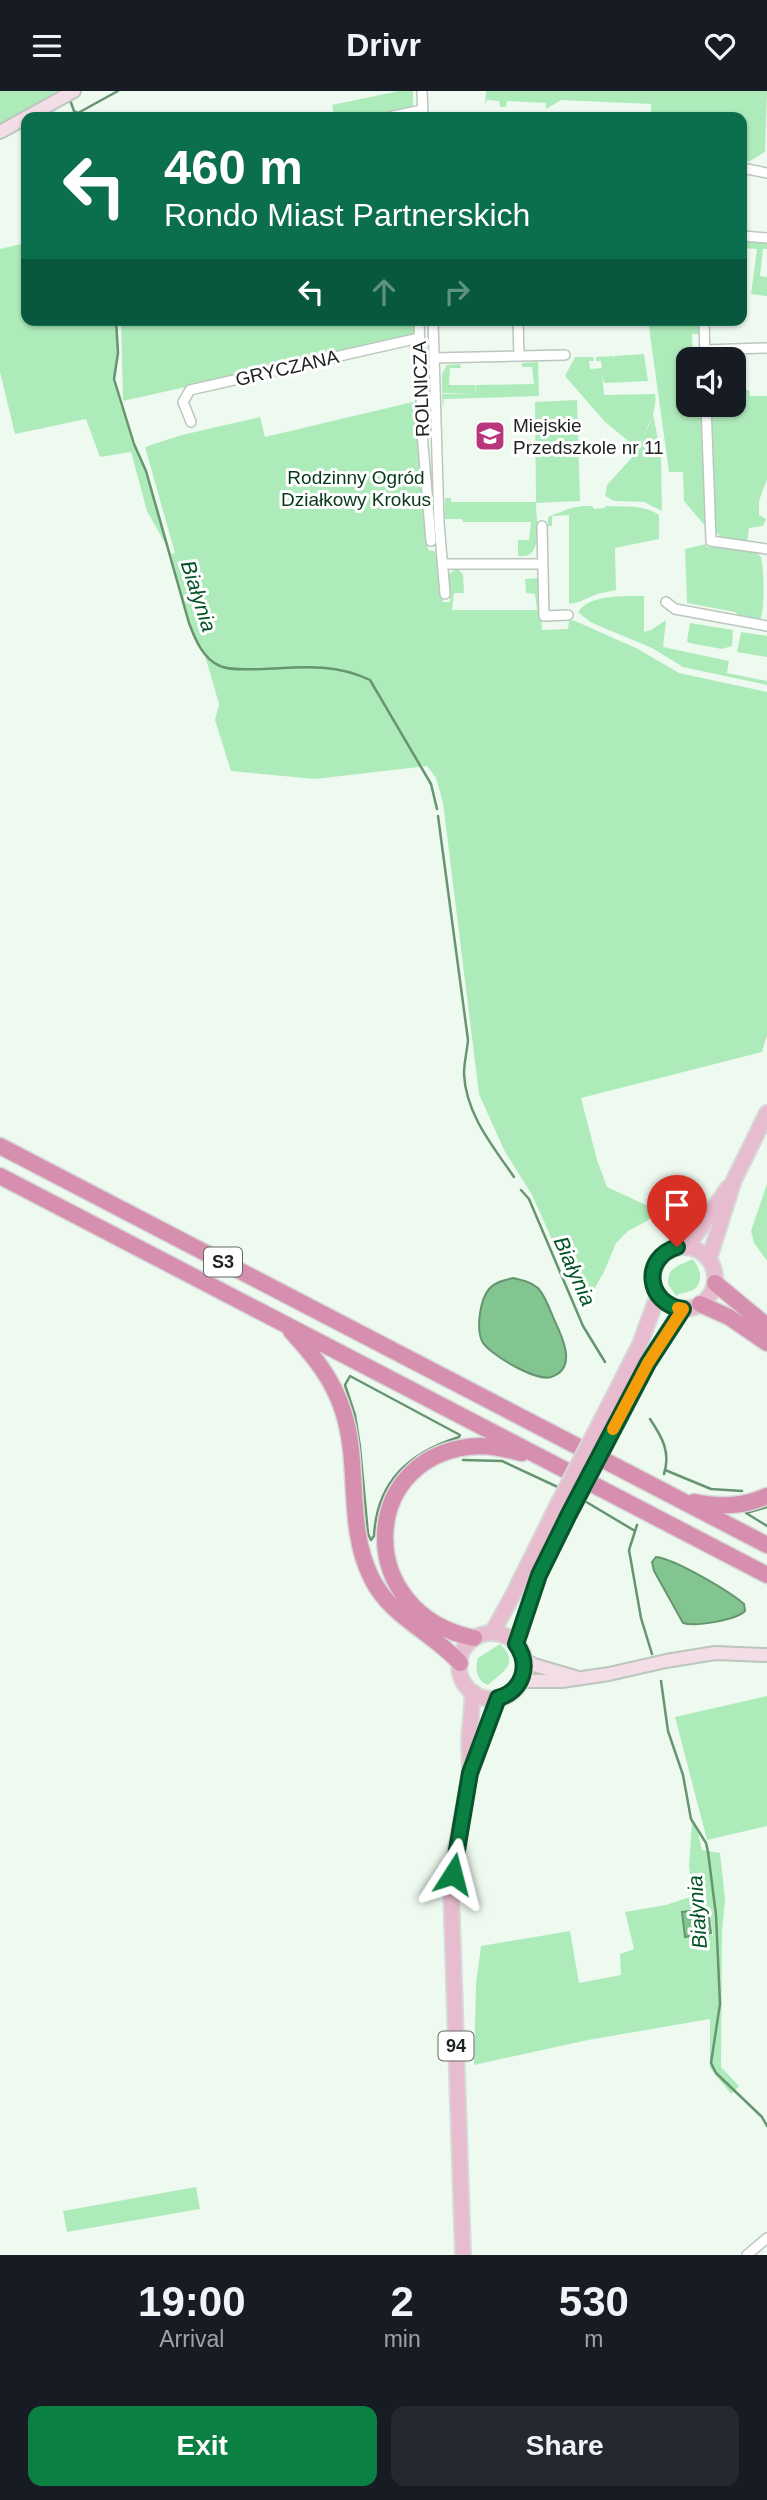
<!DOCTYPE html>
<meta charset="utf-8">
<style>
:root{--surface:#171b24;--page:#242831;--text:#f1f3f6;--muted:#9ea1a6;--accent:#0b8043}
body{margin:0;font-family:Arial,sans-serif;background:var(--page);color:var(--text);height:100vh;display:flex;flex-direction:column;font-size:26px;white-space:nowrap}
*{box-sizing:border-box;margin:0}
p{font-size:23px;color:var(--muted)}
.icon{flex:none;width:38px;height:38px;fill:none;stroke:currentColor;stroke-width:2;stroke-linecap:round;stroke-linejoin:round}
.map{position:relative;height:2164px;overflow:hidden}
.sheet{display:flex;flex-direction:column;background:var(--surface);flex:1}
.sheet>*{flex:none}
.hud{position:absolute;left:21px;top:21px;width:726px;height:214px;border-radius:14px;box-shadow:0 2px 5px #0004;background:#0b6e4f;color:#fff;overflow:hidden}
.fabs{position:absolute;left:676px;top:256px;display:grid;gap:14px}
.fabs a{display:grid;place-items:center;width:70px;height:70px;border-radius:14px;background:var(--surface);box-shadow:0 2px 5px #0004;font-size:35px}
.pin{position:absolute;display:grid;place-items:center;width:60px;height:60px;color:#fff;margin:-72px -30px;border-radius:50% 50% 50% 0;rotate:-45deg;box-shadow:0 0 7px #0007}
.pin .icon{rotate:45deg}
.me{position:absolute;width:77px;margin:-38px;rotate:9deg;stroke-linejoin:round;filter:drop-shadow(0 0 5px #0008)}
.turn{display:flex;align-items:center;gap:24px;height:147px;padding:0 28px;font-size:32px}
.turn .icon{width:91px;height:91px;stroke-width:2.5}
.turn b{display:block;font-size:49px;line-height:60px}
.lanes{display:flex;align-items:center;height:66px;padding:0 28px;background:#0003;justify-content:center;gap:35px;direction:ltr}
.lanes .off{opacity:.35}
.eta{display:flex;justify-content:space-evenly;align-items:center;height:119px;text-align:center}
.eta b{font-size:42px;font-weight:600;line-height:49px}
.action{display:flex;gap:14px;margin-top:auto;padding:14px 28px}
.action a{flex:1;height:80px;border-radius:14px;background:var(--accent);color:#fff;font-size:28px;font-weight:600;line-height:80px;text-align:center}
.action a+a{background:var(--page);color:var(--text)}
header{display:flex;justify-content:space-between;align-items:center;height:91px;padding:0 28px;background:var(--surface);font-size:32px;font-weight:600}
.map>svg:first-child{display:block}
.green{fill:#aeebbb;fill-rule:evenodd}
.water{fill:#83c591;stroke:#669570;stroke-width:2}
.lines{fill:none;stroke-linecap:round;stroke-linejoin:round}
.stream{stroke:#669570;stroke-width:2.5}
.street-casing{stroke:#bbc6bd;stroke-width:12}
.secondary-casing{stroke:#bbc6bd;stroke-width:16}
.primary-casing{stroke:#d7d8d7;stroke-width:18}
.highway-casing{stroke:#d7d8d7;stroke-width:19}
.street{stroke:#fff;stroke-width:9}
.secondary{stroke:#f3dde7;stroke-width:12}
.primary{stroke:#e6bcce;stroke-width:14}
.highway{stroke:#d68fae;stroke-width:16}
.primary-bridge-casing{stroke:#d7d8d7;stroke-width:18;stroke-linecap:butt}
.primary-bridge{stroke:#e6bcce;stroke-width:14}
.route-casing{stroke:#07532c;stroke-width:18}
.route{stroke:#0b8043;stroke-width:12}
.slow{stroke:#f59e0b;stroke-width:12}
.labels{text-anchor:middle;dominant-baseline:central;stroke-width:6;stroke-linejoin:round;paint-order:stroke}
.shield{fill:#fff;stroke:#646664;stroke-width:2}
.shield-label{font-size:18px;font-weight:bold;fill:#212522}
.street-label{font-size:19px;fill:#212522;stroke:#fff}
.poi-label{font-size:19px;fill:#212522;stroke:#fff;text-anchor:start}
.park-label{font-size:19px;fill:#053a19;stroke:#fff}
.water-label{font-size:21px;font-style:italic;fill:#035325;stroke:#fff}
</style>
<header><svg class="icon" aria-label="menu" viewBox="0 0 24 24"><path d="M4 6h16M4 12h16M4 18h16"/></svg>Drivr<svg class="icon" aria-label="heart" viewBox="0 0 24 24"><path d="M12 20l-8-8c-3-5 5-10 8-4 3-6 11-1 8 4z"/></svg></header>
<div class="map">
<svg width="767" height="2164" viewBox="0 0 767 2164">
<rect width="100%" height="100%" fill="#eefaf0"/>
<path class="green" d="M0 0H59L0 35Z
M399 0H413V18L374 26H334L332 14Z
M486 0H767L765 61 750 70H742V26H651V13L561 9 546 18V12L507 10 506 16H500L499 10 487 9 485 15Z
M742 149 767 150V158H763L760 185 767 186V205L751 203 757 158 742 157Z
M26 152V229H116L118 262 114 288 134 353 147 380 171 463 175 462 145 356 182 344 260 326 265 346 417 310 428 459 434 460 440 471 443 511H450L449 483 457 477 463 483 464 502H454L452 519H537L535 503 526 502 525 488 539 487 542 539 568 538 569 530 573 529 638 558 679 582 767 601V944L762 961 581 1007 597 1069 607 1096 659 1120 647 1130 628 1140 616 1152 604 1181 583 1218 532 1104 504 1059 479 1003 443 712 436 687 427 675 315 688 231 680 215 629 219 613 204 561 199 556 189 532 171 463 147 420 131 361 100 366 86 328 15 343 0 281V158Z
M121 229H417V244L123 310Z
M648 229H699V243H692L693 268H688V313H703L706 436 684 410 683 381H669Z
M644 263 648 290 604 292 602 281 604 304 655 303C658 320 645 343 637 357L605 331 565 285 575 266H593L594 270H589L590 278 602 277 601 270H596V266L613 265V267L615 265Z
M538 271 539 305 444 308 443 317 442 303 475 302H442V283L447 274 460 273 461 277H450L449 294H475L476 302V294L534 293 532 276H522V272Z
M733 299H749L750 305H767V388L759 410V424L766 428 763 435 749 437 747 452 722 447 714 439 709 313H733Z
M577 309 580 410 536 412C536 429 545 469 518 465V449H529L531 431H463L462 428H445V407H451V411H536L535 311Z
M653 323 661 364 662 420 644 411 614 410 605 405 607 394 636 362Z
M583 415H592L594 418 605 417V415C624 416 643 413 659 424V448L615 457 616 499 597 503 579 511 569 513V424L552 425V435H548V426L571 417Z
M706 453 707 456 754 460 761 466C764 479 765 515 761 527L755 529 741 528 735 521 687 512 685 458Z
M644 505V541L651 539 666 529 663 556 729 570 727 582 767 590V594L683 576 652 557 590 531 578 521C589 503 626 505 644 505Z
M690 532 733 539 732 555 722 558 689 552 687 550Z
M741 541 767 545V566L737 561Z
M767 1093V1170L754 1152 751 1140Z
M692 1168C700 1175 705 1192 693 1199 687 1202 681 1201 676 1205L668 1193C668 1174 679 1176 692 1168Z
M500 1553C521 1573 502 1581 488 1594 476 1589 475 1578 478 1567Z
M767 1605V1735L707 1749 675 1626Z
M692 1731 698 1742 702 1759 720 1762 725 1808 722 1842 721 1976 739 1995 731 2003 710 1977V1928L588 1949 474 1974 476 1893 481 1855 570 1840 579 1892 621 1884 620 1863 634 1858 625 1821 666 1814 690 1806 692 1795 689 1775ZM709 1815 713 1845 711 1842 685 1846 682 1821 708 1818Z
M196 2096 200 2118 67 2141 63 2120Z"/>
<path class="water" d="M513 1187C522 1189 531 1191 538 1197 545 1205 549 1216 553 1226 561 1243 579 1277 551 1286 537 1291 488 1263 482 1250 476 1237 480 1209 489 1198 495 1191 505 1189 513 1187Z
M656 1466C675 1468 729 1500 744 1513L745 1520C736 1529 696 1536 683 1532L654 1480 652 1471Z
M708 1818 711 1842 685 1846 682 1821Z"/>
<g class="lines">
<path class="stream" d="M69 6 74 20 78 22 80 26
M78 22 118 0
M116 229 118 262 114 288 134 353 146 380 189 532C195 548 203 568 220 575 233 580 249 578 263 578 301 576 335 572 370 589L431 693 437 718
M438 725 468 949C467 961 464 971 464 983 466 1023 492 1054 514 1086
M521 1099 529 1108 583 1235 605 1271
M350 1285 460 1344 459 1346C409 1362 377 1390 374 1445L371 1449 368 1443 360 1356 355 1324 345 1294Z
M650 1328C662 1346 671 1361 664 1383
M463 1369 502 1370 562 1398
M665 1379 711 1398 742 1400
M583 1409 635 1440
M746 1422 767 1435
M746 1422 767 1416
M637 1434 629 1459 641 1527 652 1563
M661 1590 668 1640 683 1684 691 1728 706 1752 708 1761 716 1824 720 1913 711 1972 716 1982 762 2026 767 2035"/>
<g class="street-casing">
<path id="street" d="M422 0 423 26
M389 26 422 19
M742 77 767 82
M742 145 767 147
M419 229 422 342 431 450
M433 229 439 432 445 503
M518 229 519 264
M704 229 705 268
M704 259 767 257
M434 267 565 264
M706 313 711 450 767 458
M191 331 183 311 190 299 419 247
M542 435 544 525 568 524
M443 473H543
M666 511 675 518 767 535
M747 2164 767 2147"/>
</g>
<g class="secondary-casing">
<path id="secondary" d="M0 41 74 0
M524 1568 534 1574 575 1586
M521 1590H562L609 1583 666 1570 715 1562 767 1564"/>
</g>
<g class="primary-casing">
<path id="primary" d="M653 1187a31 31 0 1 1 62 0a31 31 0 1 1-62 0Z
M687 1156 728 1097
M709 1168 734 1089 767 1022
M602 1328 640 1253 658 1204
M615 1335 648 1272 683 1218
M492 1542 513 1504 556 1417
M459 1575a33 33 0 1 1 66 0a33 33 0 1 1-66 0Z
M516 1553 539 1484 569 1424
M470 1676 469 1649 473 1601
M463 2164 451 1798 455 1763 470 1682 498 1607"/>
</g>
<g class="highway-casing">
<path id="highway" d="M0 1055 767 1454
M0 1085 767 1484
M715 1192 767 1235
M700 1213 729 1226 767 1252
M291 1240C313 1264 333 1288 343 1320 361 1375 345 1435 372 1488 391 1526 432 1541 460 1572
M694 1411C720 1416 743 1416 767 1405
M474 1547C351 1522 358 1359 480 1355 494 1355 509 1359 522 1362"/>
</g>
<use href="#street" class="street"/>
<use href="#secondary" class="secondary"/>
<use href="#primary" class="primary"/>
<use href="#highway" class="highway"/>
<g class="primary-bridge-casing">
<path id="primary-bridge" d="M556 1417 602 1328
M569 1424 615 1335"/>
</g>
<use href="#primary-bridge" class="primary-bridge"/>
</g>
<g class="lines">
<g class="route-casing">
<path id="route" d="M453 1783 470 1682 498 1607C523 1600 531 1574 516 1553L539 1484 569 1423 648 1272 683 1218C646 1213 641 1167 677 1156"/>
</g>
<use href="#route" class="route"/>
<path class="slow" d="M613 1338 648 1272 683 1218 678 1217"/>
</g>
<defs>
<g id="school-square" transform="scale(1.575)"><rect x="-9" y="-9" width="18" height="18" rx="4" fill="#ba367c" stroke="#fff"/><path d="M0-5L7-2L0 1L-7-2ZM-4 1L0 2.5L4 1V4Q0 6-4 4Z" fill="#fff"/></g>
</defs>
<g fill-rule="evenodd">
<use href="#school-square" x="490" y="345"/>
</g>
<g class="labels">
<g class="shield">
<rect x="204" y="1156.5" width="38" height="29" rx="5"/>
<rect x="438.5" y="1940.5" width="35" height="29" rx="5"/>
</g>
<g class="shield-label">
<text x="223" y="1171">S3</text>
<text x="456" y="1955">94</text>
</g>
<g class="street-label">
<text transform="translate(287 277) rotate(-13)">GRYCZANA</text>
<text transform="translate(421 298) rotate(-92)">ROLNICZA</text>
</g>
<g class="poi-label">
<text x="513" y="334">Miejskie<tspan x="513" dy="22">Przedszkole nr 11</tspan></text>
</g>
<g class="park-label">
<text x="356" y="386">Rodzinny Ogród<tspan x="356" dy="22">Działkowy Krokus</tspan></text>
</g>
<g class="water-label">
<text transform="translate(199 505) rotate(72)">Białynia</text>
<text transform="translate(575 1180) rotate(66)">Białynia</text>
<text transform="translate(697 1821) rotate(-94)">Białynia</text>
</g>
</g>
</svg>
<div class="fabs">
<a><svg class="icon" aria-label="sound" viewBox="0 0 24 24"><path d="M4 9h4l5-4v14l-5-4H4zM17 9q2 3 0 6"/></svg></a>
</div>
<div class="pin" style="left:677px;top:1156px;background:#d93025"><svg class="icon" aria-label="arrive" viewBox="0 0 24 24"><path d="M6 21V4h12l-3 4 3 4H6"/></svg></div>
<svg class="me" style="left:453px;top:1783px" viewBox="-20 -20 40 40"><path d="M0-17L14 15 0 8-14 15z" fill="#0b8043" stroke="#fff" stroke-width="4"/></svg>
<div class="hud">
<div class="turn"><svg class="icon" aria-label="left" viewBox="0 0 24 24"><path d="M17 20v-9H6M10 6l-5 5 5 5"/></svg><div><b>460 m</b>Rondo Miast Partnerskich</div></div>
<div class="lanes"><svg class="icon" aria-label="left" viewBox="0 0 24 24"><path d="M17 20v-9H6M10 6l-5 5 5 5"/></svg><svg class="icon off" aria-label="ahead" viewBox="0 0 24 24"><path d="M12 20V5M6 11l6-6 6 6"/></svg><svg class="icon off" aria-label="right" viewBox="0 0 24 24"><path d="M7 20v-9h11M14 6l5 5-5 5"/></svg></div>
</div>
</div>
<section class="sheet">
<div class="eta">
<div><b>19:00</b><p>Arrival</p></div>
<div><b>2</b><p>min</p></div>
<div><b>530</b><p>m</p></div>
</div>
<div class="action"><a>Exit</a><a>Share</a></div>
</section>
